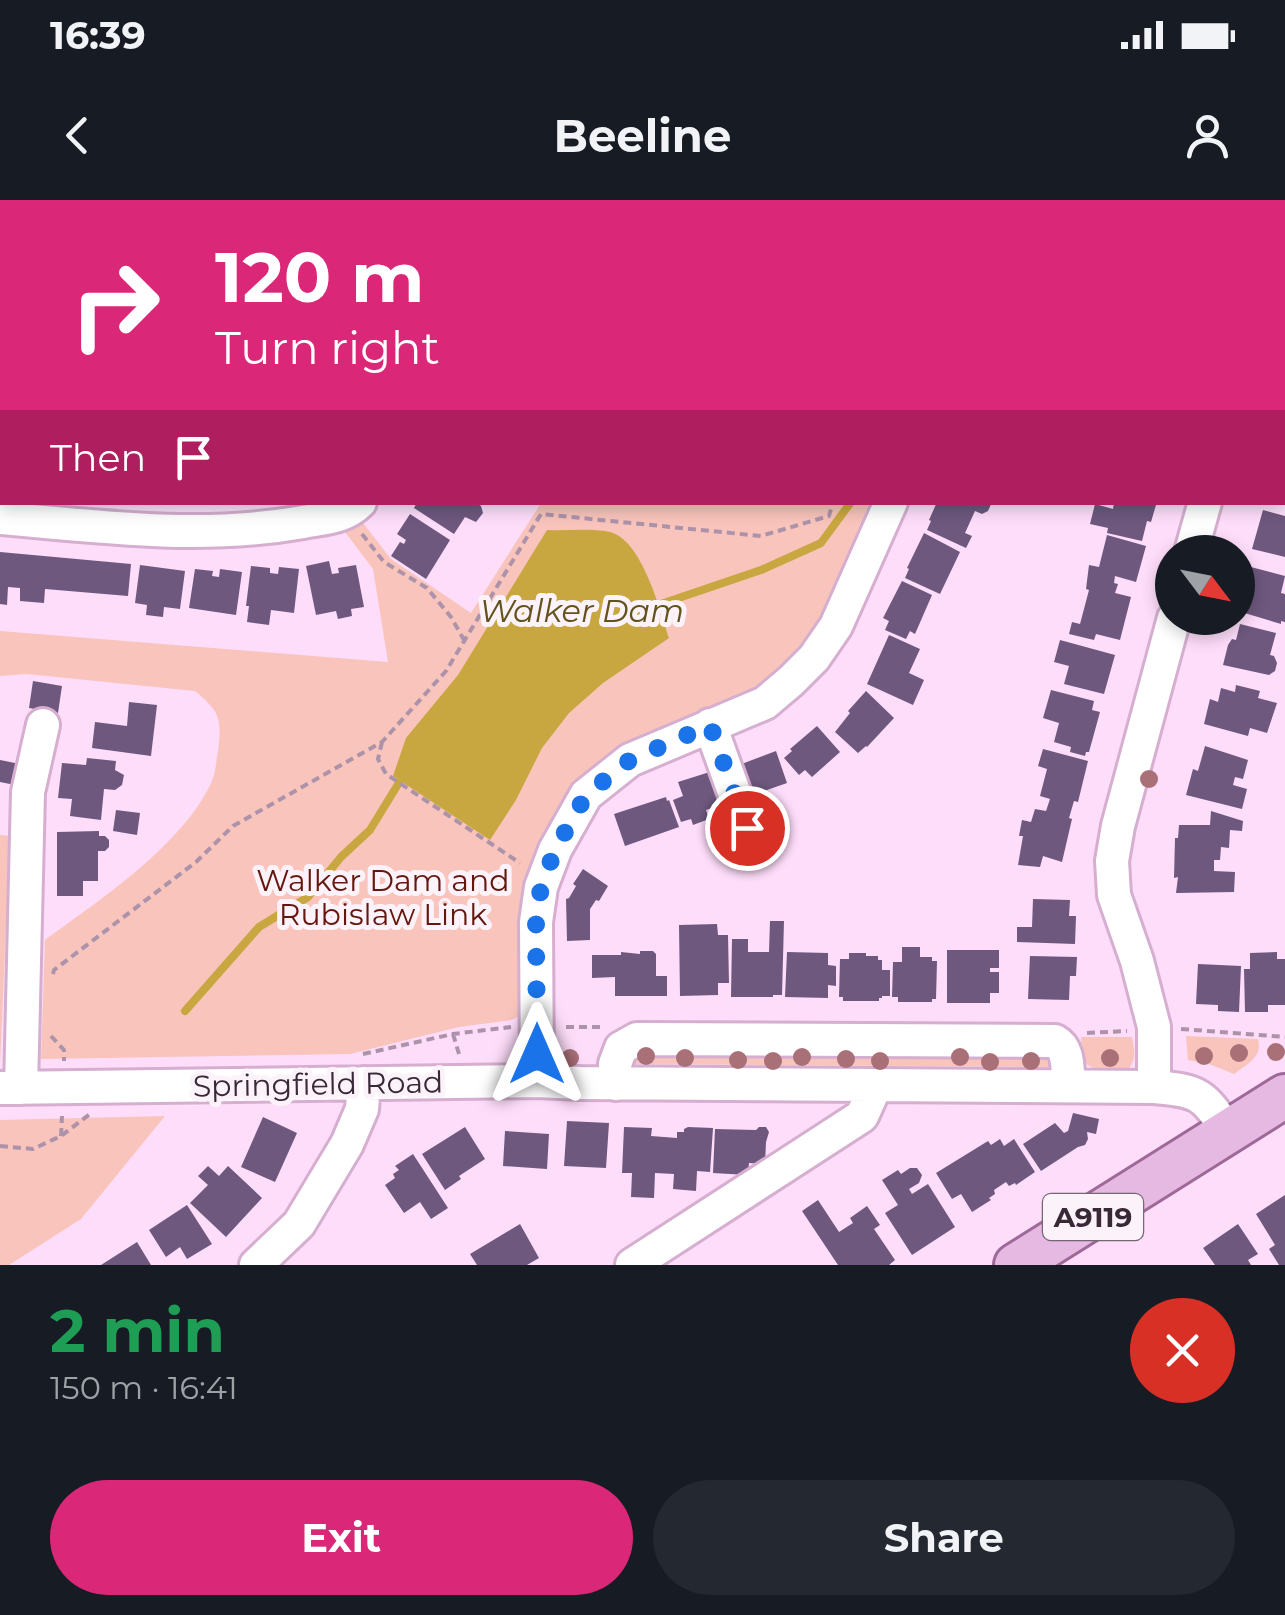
<!DOCTYPE html>
<meta charset="utf-8">
<style>
:root{--surface:#171b24;--page:#242831;--text:#f1f3f6;--muted:#9ea1a6;--accent:#db2777}
body{margin:0;font-family:Montserrat,sans-serif;background:var(--page);color:var(--text);height:100vh;display:flex;flex-direction:column;font-size:38px;white-space:nowrap}
*{box-sizing:border-box;margin:0}
p{font-size:32px;color:var(--muted)}
.icon{flex:none;width:55px;height:55px;fill:none;stroke:currentColor;stroke-width:2;stroke-linecap:round;stroke-linejoin:round}
.map{position:relative;height:1065px;overflow:hidden}
.panel{display:flex;flex-direction:column;background:var(--surface);flex:1}
.panel>*{flex:none}
.top-card{position:absolute;left:0px;top:0px;width:1285px;height:305px;box-shadow:0 5px 15px #0003;background:#db2777;color:#fff;overflow:hidden}
.needle{width:65px;rotate:122deg}
.controls{position:absolute;left:1155px;top:335px;display:grid;gap:20px}
.controls a{display:grid;place-items:center;width:100px;height:100px;border-radius:50%;background:var(--surface);box-shadow:0 5px 15px #0003;font-size:50px}
.pin{position:absolute;display:grid;place-items:center;width:85px;height:85px;color:#fff;margin:-42px;border:5px solid #fff;border-radius:50%;box-shadow:0 2px 10px #0007}
.me{position:absolute;width:110px;margin:-55px;rotate:0deg;stroke-linejoin:round;filter:drop-shadow(0 0 8px #0008)}
.turn{display:flex;align-items:center;gap:35px;height:210px;padding:0 50px;font-size:45px}
.turn .icon{width:130px;height:130px;stroke-width:2.5}
.turn b{display:block;font-size:70px;line-height:85px}
.then{display:flex;align-items:center;height:95px;padding:0 50px;background:#0003;gap:20px;font-size:38px}
.round{display:grid;place-items:center;flex:none;width:105px;height:105px;border-radius:52px;background:var(--page)}
.summary{display:flex;align-items:center;justify-content:space-between;height:170px;padding:0 50px}
h1{font-size:60px;font-weight:700;line-height:75px;color:#1e9e55}
.button{display:flex;gap:20px;margin-top:auto;padding:20px 50px}
.button a{flex:1;height:115px;border-radius:60px;background:var(--accent);color:#fff;font-size:40px;font-weight:700;line-height:115px;text-align:center}
.button a+a{background:var(--page);color:var(--text)}
.status{display:flex;justify-content:space-between;align-items:center;height:70px;padding:0 50px;background:var(--surface);direction:ltr}
.status svg{height:28px;fill:currentColor}
header{display:flex;justify-content:space-between;align-items:center;height:130px;padding:0 50px;background:var(--surface);font-size:45px;font-weight:700}
.map>svg:first-child{display:block}
.green{fill:#f8c4bb}
.water{fill:#c9a740}
.lines{fill:none;stroke-linecap:round;stroke-linejoin:round}
.stream{stroke:#c9a740;stroke-width:8}
.building{fill:#6e587e}
.minor-casing{stroke:#d5aed0;stroke-width:38}
.major-casing{stroke:#9e6998;stroke-width:48}
.path{stroke:#ad93aa;stroke-width:4;stroke-dasharray:8 5;stroke-linecap:butt}
.minor{stroke:#fff;stroke-width:32}
.major{stroke:#e5b9e1;stroke-width:42}
.tree{fill:#aa7078}
.route{stroke:#1a73e8;stroke-width:18;stroke-dasharray:0 32.4}
.labels{text-anchor:middle;dominant-baseline:central;stroke-width:10;stroke-linejoin:round;paint-order:stroke}
.shield{fill:#fcf3fa;stroke:#746672;stroke-width:2.5}
.shield-label{font-size:28px;font-weight:bold;fill:#392937}
.park-label{font-size:30px;fill:#65170e;stroke:#fcf3fa}
.street-label{font-size:30px;fill:#392937;stroke:#fcf3fa}
.water-label{font-size:32px;font-style:italic;fill:#64521d;stroke:#fcf3fa}
</style>
<div class="status"><b>16:39</b><svg viewBox="0 0 49 12"><path d="M0 12V9h3v3zM5 12V6h3v6zM10 12V3h3v9zM15 12V0h3v12zM26 1h20v11H26zM47 4h2v5h-2z"/></svg></div>
<header><svg class="icon" aria-label="back" viewBox="0 0 24 24"><path d="M15 5l-7 7 7 7"/></svg>Beeline<svg class="icon" aria-label="person" viewBox="0 0 24 24"><circle cx="12" cy="8" r="4"/><path d="M4 21q1-7 8-7t8 7"/></svg></header>
<div class="map">
<svg width="1285" height="1065" viewBox="0 0 1285 1065">
<rect width="100%" height="100%" fill="#feddfa"/>
<path class="green" d="M541 303H880L827 423 781 478 578 589 524 814 511 820 459 827 350 854 41 859 45 740C100 700 184 644 212 581 216 572 216 561 218 551 222 518 220 512 195 491L27 474 0 476V431L388 462 373 369 333 316 353 310 391 359 471 413Z
M0 635 10 636 0 865Z
M1186 836 1258 839C1263 857 1247 864 1234 874L1209 864 1188 860Z
M1081 837H1132C1134 848 1137 859 1129 868H1093L1083 862Z
M630 851 1051 853 1053 867 632 864Z
M165 916 81 1019 9 1065H0V920Z"/>
<path class="water" d="M547 330C567 331 591 328 610 332 642 340 660 410 669 438L603 483 569 513 542 548 516 600 490 640 393 576 406 538 458 475Z"/>
<g class="lines">
<path class="stream" d="M1004 2 1005 0
M658 405 761 370 821 343 851 302
M185 811 259 727 308 697 341 657 370 630 400 581"/>
</g>
<path class="building" d="M417 302H475L481 306 483 313 476 322 465 317 454 334 414 308Z
M937 302 941 303 992 302 988 311 982 314 975 311 965 333 972 336 966 348 927 330 931 321 929 320Z
M1114 302 1156 305 1151 322 1147 321 1142 341 1107 333 1108 328 1090 324 1095 304 1113 309Z
M1263 310 1285 316V357L1252 349Z
M410 314 450 340 426 379 391 356 400 342 404 344 406 340 397 334Z
M924 333 960 352 940 394 905 378 909 369 907 368Z
M1107 335 1146 346 1136 382 1115 376 1114 383 1118 384 1115 393 1131 397 1120 440 1096 434 1094 440 1069 434 1072 422 1080 424 1089 390 1086 389 1089 365 1099 367Z
M0 352 131 364 128 396 45 389 44 403 20 401V388L8 387 7 405 0 404Z
M329 361 332 374 339 373 338 368 356 365 364 407 351 409 352 416 338 419 336 411 316 415 306 366Z
M140 365 185 371 180 409 164 407 163 417 146 415 147 405 135 403Z
M251 366 270 368V373L278 374 279 367 299 369 294 413 271 410 269 425 247 422 249 406H246Z
M1247 366 1285 376 1281 393 1285 394V422L1281 421V424L1238 411V401Z
M195 369 213 371 212 376 219 377 220 369 242 372 236 415 189 408Z
M902 381 932 395 915 434 910 431 906 439 885 430 889 421 883 418Z
M1240 424 1276 433 1270 455 1274 456 1277 463 1275 471 1269 475 1223 465 1228 445 1232 439 1236 440Z
M889 435 920 449 909 473 924 480 913 505 867 484Z
M1060 440 1115 455 1104 494 1064 484 1069 466 1054 462Z
M33 481 62 486 58 513 29 508Z
M1236 485 1260 491 1258 498 1277 503 1267 533 1250 528 1248 536 1204 524 1210 499 1218 502 1221 488 1235 492Z
M1051 490 1094 501 1092 510 1100 512 1089 552H1086L1085 556 1070 552 1071 547 1054 542 1059 523 1043 518Z
M866 491 894 518 867 547 866 546 858 553 835 532 850 513 848 511Z
M129 502 157 505 151 556 92 548 95 522 127 526Z
M817 526 840 552 812 577 805 570 799 575 784 558 792 551 790 549Z
M1205 546 1248 560 1243 579 1235 577 1233 585 1247 589 1242 609 1186 595 1193 569 1198 571Z
M1043 549 1088 561 1078 602 1074 601 1069 618 1072 619 1062 662 1043 656 1040 667 1018 665 1023 636H1019L1022 620 1031 622 1035 609 1046 611 1050 599 1040 596 1047 569 1038 566Z
M776 551 787 583 750 596 731 568Z
M87 558 116 561 115 570 124 575 122 585 115 590 104 589 101 620 70 616 72 599 58 598 62 563 86 565Z
M0 560 20 564 15 585 0 582Z
M716 570 726 603 706 610 709 619 693 625 691 619 681 622 673 600 683 596 678 582Z
M666 597 667 601 669 600 679 627 625 646 614 614Z
M116 610 140 613 137 635 113 631Z
M1211 611 1243 621 1242 631 1230 630 1229 648 1221 647 1220 660H1214V671L1235 672 1234 692 1176 693 1178 677 1174 678 1175 638H1178L1179 625H1210Z
M99 631V636H105L109 640V647L105 651H98V681H83V696H57V632Z
M583 669 608 686 599 701 596 700 590 709V740L567 741 566 699 569 698 576 686 573 684Z
M1033 699 1070 700 1069 716H1076L1075 744 1017 742V727H1032Z
M770 721H784L782 795H773V797H731L732 739H748V752H769Z
M717 724 718 735H728L729 783H718V795L680 796 679 725Z
M902 747H920V757H932V761H937L936 799H932V802H898V797H892L893 762H902Z
M947 750H999V768H990V772H999V793H990V803H947Z
M640 751H653L656 754V776H667V796H615V777L592 778V755H621V752L640 754Z
M787 752 828 753V765L836 766V786L828 785V798L785 797Z
M1277 752V759H1285V805H1268V812H1245L1244 769H1250V753Z
M849 753H866V756H878V760H882V770H890V796H882V798H879V801H843V797H839L840 759H849Z
M1030 756 1077 757 1076 776H1070L1069 800 1028 799Z
M1198 764 1241 766 1239 812 1218 811V805L1196 804Z
M1073 913 1099 919 1096 934 1087 932 1088 939 1085 945 1078 947 1041 971 1023 944 1055 923 1064 933 1068 931Z
M263 917 297 933 275 982 241 967Z
M567 921 609 923 606 968 564 966Z
M465 927 485 959 459 976 461 979 445 990 422 954Z
M624 927 652 928 651 936 677 938V932H684V929L688 927 713 928 710 972 697 971 696 991 673 989 674 974 655 973 654 998 631 997 632 973H622Z
M759 927H766L769 932 766 942 765 964 749 963 748 975 713 973 715 929 756 930Z
M505 931 549 934 547 969 503 966Z
M1000 939 1004 946 1014 939 1035 972 1016 985 1015 983 1009 986 1006 982 994 990 995 994 989 998 991 1000 972 1012 961 994 952 999 936 973 988 941 991 945Z
M413 954 448 1008 431 1019 420 1002 404 1013 385 985 395 978 393 974 399 970 395 966Z
M208 966 219 976 228 966 262 998 226 1037 190 1003 208 985 198 976Z
M910 968H917L922 975 919 983 909 989 912 994 928 984 955 1027 912 1055 885 1013 898 1005 882 980 898 970 901 974Z
M1285 995V1065H1279L1269 1049 1275 1045 1256 1014Z
M818 1000 839 1032 853 1023 850 1018 867 1006 880 1025 874 1029 895 1060 889 1065H838L802 1011Z
M187 1005 212 1044 187 1059 180 1047 166 1057 149 1030Z
M520 1024 539 1058 527 1065H477L470 1054Z
M1238 1024 1258 1054 1248 1060 1251 1065H1215L1203 1048Z
M137 1042 151 1065H101Z"/>
<g class="lines">
<g class="minor-casing">
<path id="minor" d="M766 0V2
M115 2 116 0
M381 2 382 0
M1024 2 1025 0
M0 39 2 40
M1282 50 1285 43
M0 318C101 327 202 340 303 322 324 318 344 318 360 302
M1191 352 1205 302
M710 525 747 628 755 634
M537 881 536 722 541 687 555 650 586 595 630 560 765 503 791 481 814 458 836 426 891 302
M616 884 615 864 621 848 637 839 1055 841C1070 849 1067 871 1069 886
M1154 887V827L1137 761 1114 695 1112 661 1118 626 1174 418
M0 888 537 881 580 883 1154 887C1201 891 1202 894 1229 932
M21 888 28 592 43 525
M256 1065 299 1024 347 944 362 909 364 883
M632 1065 862 916 876 885"/>
</g>
<g class="major-casing">
<path id="major" d="M1016 1065 1285 896"/>
</g>
<path class="path" d="M973 2 975 0
M362 334 384 362 427 388 451 417 464 440
M382 542 378 559 386 574 520 663
M53 774 54 770 196 662 233 626 382 542 446 471 541 314 761 336 829 316 833 302
M566 827H601
M1181 829 1285 837
M1087 833 1127 831
M453 834 459 854
M51 836 64 850V861
M363 854 453 834 511 827
M61 936 62 916
M0 946 33 949 61 936 90 914"/>
<use href="#minor" class="minor"/>
<use href="#major" class="major"/>
</g>
<g class="tree">
<circle cx="1149" cy="579" r="9"/>
<circle cx="1276" cy="852" r="9"/>
<circle cx="1239" cy="853" r="9"/>
<circle cx="646" cy="856" r="9"/>
<circle cx="1204" cy="856" r="9"/>
<circle cx="802" cy="857" r="9"/>
<circle cx="960" cy="857" r="9"/>
<circle cx="570" cy="858" r="9"/>
<circle cx="685" cy="858" r="9"/>
<circle cx="1110" cy="858" r="9"/>
<circle cx="846" cy="859" r="9"/>
<circle cx="738" cy="860" r="9"/>
<circle cx="773" cy="861" r="9"/>
<circle cx="880" cy="861" r="9"/>
<circle cx="1031" cy="861" r="9"/>
<circle cx="990" cy="862" r="9"/>
</g>
<g class="lines">
<path class="route" d="M537 854 536 722 541 687 555 650 586 595 630 560 710 525 747 628"/>
</g>
<g class="labels">
<rect class="shield" x="1043" y="994" width="100" height="46" rx="8"/>
<g class="shield-label">
<text x="1093" y="1017">A9119</text>
</g>
<g class="park-label">
<text x="383" y="680">Walker Dam and<tspan x="383" dy="34">Rubislaw Link</tspan></text>
</g>
<g class="street-label">
<text transform="translate(318 884) rotate(-1)">Springfield Road</text>
</g>
<g class="water-label">
<text x="582" y="410">Walker Dam</text>
</g>
</g>
</svg>
<div class="controls">
<a><svg class="needle" viewBox="-14 -14 28 28"><path d="M0-13l5 13h-10z" fill="#e53935"/><path d="M0 13l5-13h-10z" fill="#9ea1a6"/></svg></a>
</div>
<div class="pin" style="left:747px;top:628px;background:#d93025"><svg class="icon" aria-label="arrive" viewBox="0 0 24 24"><path d="M6 21V4h12l-3 4 3 4H6"/></svg></div>
<svg class="me" style="left:537px;top:854px" viewBox="-20 -20 40 40"><path d="M0-17L14 15 0 8-14 15z" fill="#1a73e8" stroke="#fff" stroke-width="4"/></svg>
<div class="top-card">
<div class="turn"><svg class="icon" aria-label="right" viewBox="0 0 24 24"><path d="M7 20v-9h11M14 6l5 5-5 5"/></svg><div><b>120 m</b>Turn right</div></div>
<div class="then">Then<svg class="icon" aria-label="arrive" viewBox="0 0 24 24"><path d="M6 21V4h12l-3 4 3 4H6"/></svg></div>
</div>
</div>
<section class="panel">
<div class="summary"><div><h1>2 min</h1><p>150 m · 16:41</p></div><a class="round" style="background:#d93025;color:#fff"><svg class="icon" aria-label="close" viewBox="0 0 24 24"><path d="M6 6l12 12M18 6L6 18"/></svg></a></div>
<div class="button"><a>Exit</a><a>Share</a></div>
</section>
